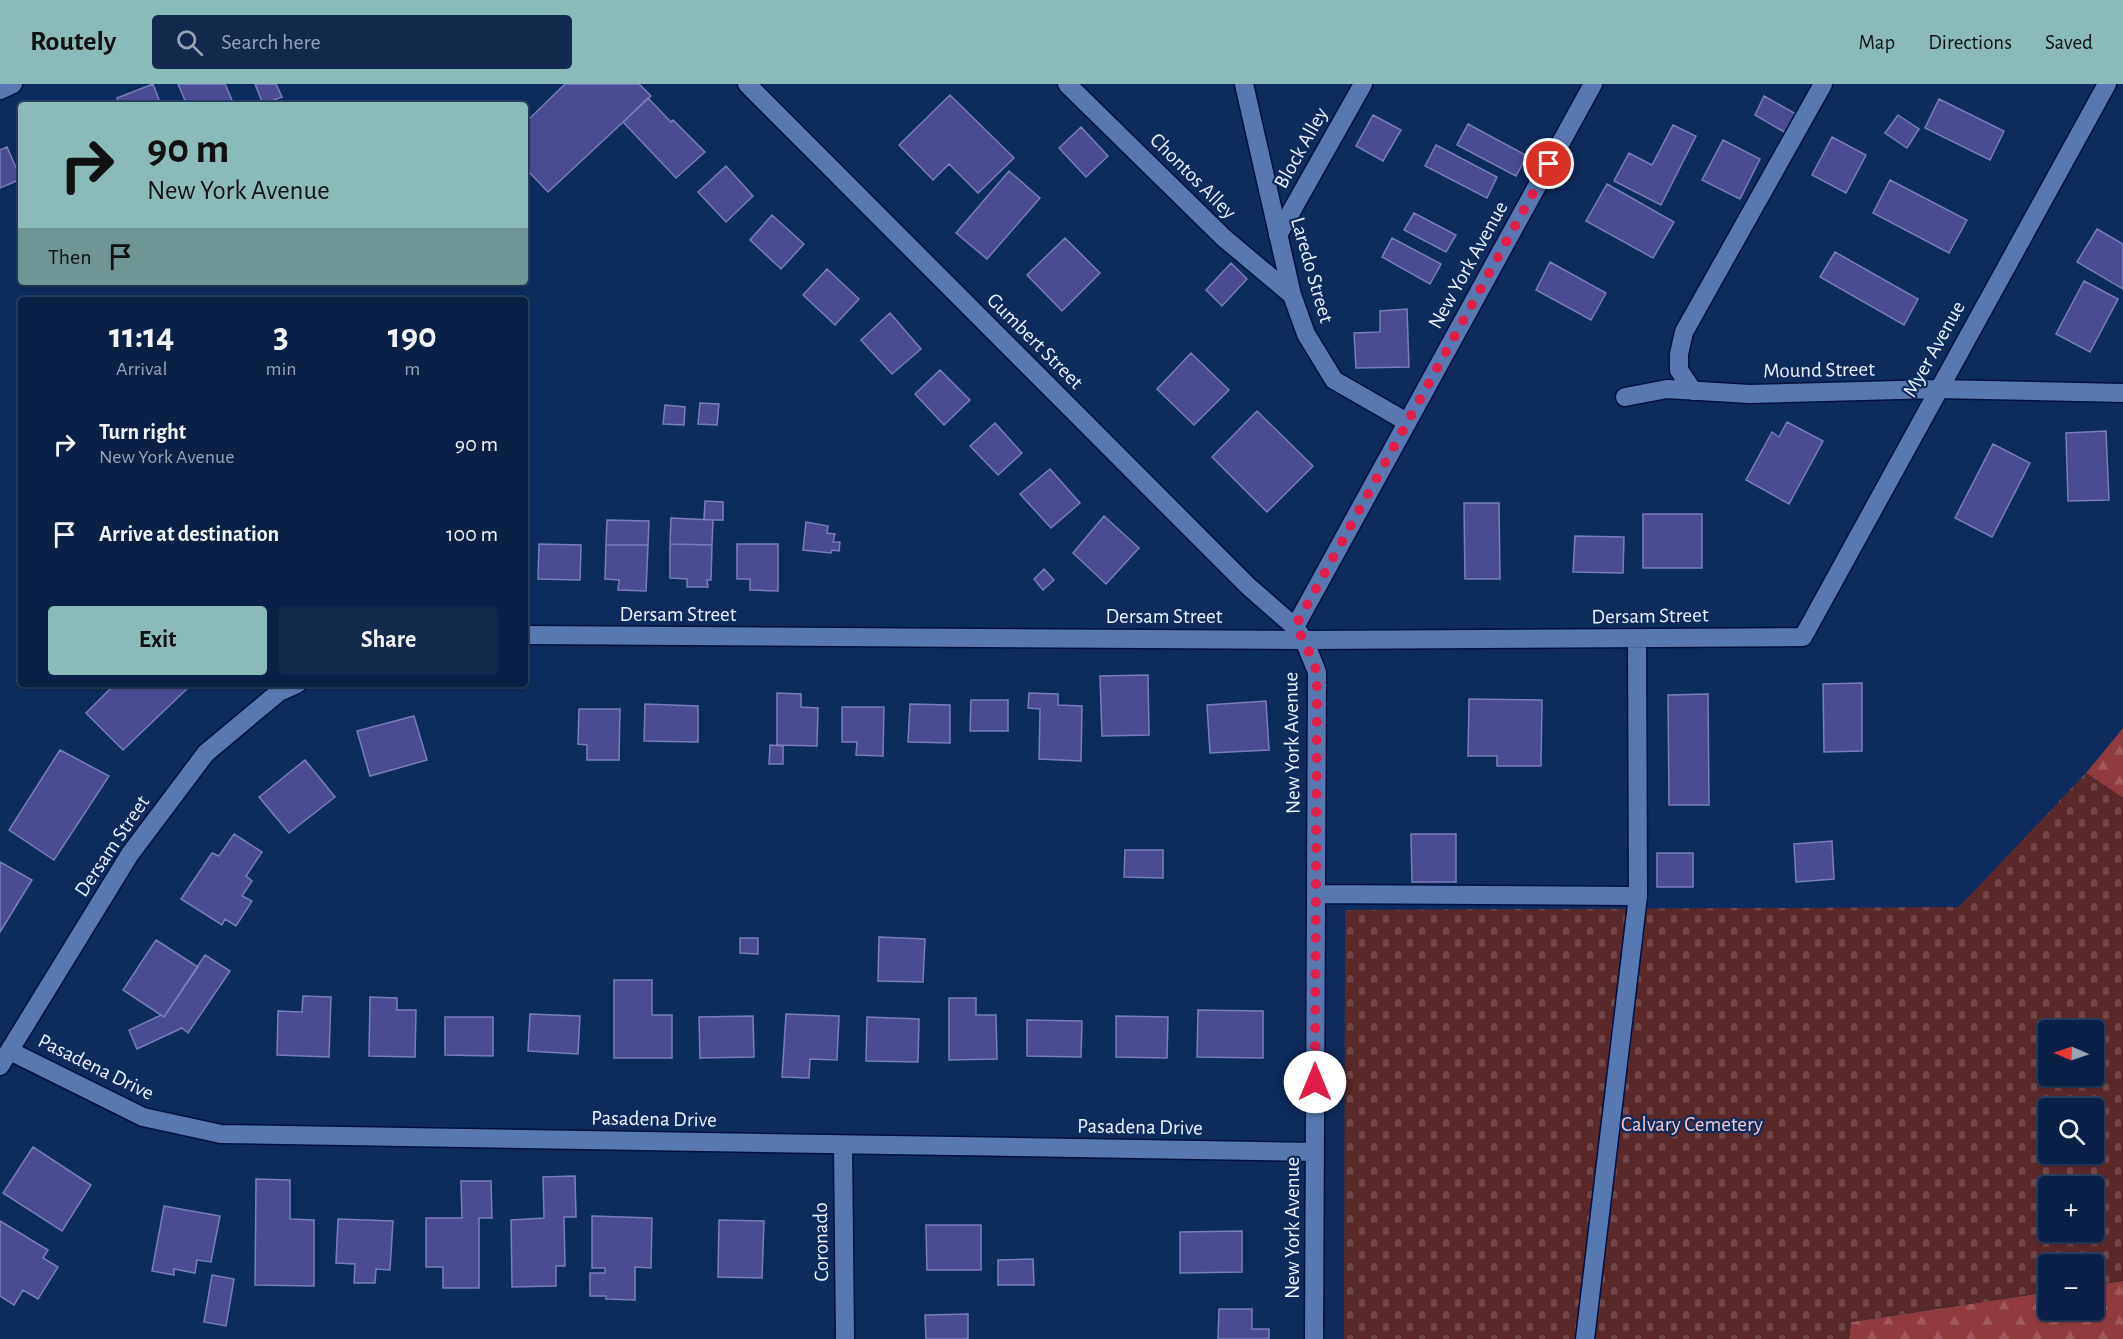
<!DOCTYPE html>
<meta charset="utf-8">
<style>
:root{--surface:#0a2046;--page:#13284d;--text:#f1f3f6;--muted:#99a3b3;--line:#2a3e5f;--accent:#8bbbb9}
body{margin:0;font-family:"Alegreya Sans",sans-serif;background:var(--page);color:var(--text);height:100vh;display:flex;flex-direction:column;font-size:22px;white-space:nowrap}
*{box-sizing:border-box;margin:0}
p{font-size:20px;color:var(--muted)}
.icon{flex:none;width:33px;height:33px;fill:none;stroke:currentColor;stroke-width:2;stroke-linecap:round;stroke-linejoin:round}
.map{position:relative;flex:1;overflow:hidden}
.drawer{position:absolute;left:18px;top:213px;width:510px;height:390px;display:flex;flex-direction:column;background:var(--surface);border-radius:6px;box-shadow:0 2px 4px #0004,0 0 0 2px var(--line)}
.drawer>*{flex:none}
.hud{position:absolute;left:18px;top:18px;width:510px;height:183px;border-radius:6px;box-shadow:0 2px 4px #0004,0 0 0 2px var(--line);background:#8bbbb9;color:#111;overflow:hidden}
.needle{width:39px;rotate:272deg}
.buttons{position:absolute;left:2038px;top:936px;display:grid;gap:12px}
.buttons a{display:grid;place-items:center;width:66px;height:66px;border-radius:6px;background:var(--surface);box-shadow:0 2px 4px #0004,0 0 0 2px var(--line);font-size:30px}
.pin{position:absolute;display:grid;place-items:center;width:51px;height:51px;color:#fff;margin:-26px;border:3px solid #fff;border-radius:50%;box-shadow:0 2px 6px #0007}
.me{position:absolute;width:66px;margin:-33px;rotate:0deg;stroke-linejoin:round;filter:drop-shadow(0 0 4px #0008)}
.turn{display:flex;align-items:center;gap:21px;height:126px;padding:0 30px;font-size:27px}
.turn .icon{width:78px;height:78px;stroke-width:2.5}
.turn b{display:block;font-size:42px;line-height:51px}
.then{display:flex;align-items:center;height:57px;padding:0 30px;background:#0003;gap:12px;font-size:22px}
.eta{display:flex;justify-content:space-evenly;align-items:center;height:102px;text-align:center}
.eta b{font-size:36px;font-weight:700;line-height:42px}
.button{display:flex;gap:12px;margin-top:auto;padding:12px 30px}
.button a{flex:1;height:69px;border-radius:6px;background:var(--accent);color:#111;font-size:24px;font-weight:700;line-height:69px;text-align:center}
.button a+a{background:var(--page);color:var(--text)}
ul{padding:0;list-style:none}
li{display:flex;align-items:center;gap:18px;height:90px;padding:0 30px}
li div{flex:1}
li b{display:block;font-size:22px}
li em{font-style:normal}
header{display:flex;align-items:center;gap:36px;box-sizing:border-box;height:84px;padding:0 30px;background:var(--accent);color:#111}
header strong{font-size:28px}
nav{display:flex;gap:33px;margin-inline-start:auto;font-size:21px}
.search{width:420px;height:54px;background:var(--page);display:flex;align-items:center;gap:15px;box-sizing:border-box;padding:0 21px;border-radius:6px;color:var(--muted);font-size:22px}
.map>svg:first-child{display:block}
.forest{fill:url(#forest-firs)}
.cemetery{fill:url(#cemetery-stones);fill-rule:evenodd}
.building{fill:#4b4b94;stroke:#797dbc;stroke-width:1.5}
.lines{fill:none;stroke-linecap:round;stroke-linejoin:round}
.minor-casing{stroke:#001040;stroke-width:21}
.minor{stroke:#5778b1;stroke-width:18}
.route{stroke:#e11d48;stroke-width:10;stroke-dasharray:0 18}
.labels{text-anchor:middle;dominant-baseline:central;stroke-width:4.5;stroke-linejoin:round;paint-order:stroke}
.street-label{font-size:21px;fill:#eaf2fe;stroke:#0e2b5d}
.park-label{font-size:21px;fill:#fac7c6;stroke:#0e2b5d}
</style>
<header>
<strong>Routely</strong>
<div class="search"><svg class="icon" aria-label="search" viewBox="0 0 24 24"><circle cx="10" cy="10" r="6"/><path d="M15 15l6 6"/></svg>Search here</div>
<nav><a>Map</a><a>Directions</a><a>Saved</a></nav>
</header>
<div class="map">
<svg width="2123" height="1255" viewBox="0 0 2123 1255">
<defs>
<pattern id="forest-firs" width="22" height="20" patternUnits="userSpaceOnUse" patternTransform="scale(1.5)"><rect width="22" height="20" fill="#913b3f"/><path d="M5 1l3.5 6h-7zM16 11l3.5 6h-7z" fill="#a1585c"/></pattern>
<pattern id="cemetery-stones" width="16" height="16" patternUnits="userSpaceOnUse" patternTransform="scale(1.5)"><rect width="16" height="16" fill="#592829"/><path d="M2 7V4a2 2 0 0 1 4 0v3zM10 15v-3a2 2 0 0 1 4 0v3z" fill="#714849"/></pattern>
</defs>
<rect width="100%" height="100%" fill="#0e2b5d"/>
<path class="forest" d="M2123 644V714L2086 689Z
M2123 1197V1255H1849L1851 1238 2049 1208V1226H2094V1201Z"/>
<path class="cemetery" d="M2086 689 2123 714V1197L2094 1201V1180H2049V1208L1851 1238 1849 1255H1344L1345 826 1959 823ZM2049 946H2094V992H2049ZM2049 1024H2094V1070H2049ZM2049 1102H2094V1148H2049Z"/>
<path class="building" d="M153 0 161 21H119L117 14Z
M178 0H225L234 21H187Z
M255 0H276L282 13 263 20Z
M565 0H639L651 12 548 108 525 84V39Z
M950 11 1014 74 978 109 949 80 933 96 899 61Z
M1764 12 1796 30 1786 49 1755 31Z
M648 14 671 38 673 36 705 68 676 94 623 38Z
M1939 15 2004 47 1990 76 1925 44Z
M1373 31 1401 46 1383 77 1356 62Z
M1898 31 1919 45 1907 64 1885 49Z
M1468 40 1527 72 1516 92 1457 61Z
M1673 41 1696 52 1661 121 1614 97 1629 69 1652 81Z
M1081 43 1108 72 1086 93 1059 64Z
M1832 53 1866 71 1846 109 1812 91Z
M1723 56 1760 75 1740 115 1702 96Z
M1436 61 1497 93 1487 114 1425 82Z
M7 63 21 95 0 104V66Z
M726 82 753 112 726 138 698 108Z
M1009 87 1040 114 987 175 956 149Z
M1890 96 1967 136 1949 169 1873 129Z
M1607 100 1674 138 1653 174 1586 137Z
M1414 129 1456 151 1446 168 1404 146Z
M772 131 804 160 781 185 750 156Z
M2097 145 2123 160V205L2077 178Z
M1065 154 1100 189 1062 227 1027 191Z
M1392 154 1441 180 1430 200 1382 173Z
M1835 168 1918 215 1904 241 1820 193Z
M1550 178 1606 209 1591 236 1536 206Z
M1231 179 1247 195 1222 222 1206 206Z
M827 185 859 215 835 241 803 211Z
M2084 197 2118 215 2090 268 2056 250Z
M1407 225 1409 283 1356 284 1354 249 1380 248V227Z
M890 229 921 265 892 290 861 256Z
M1191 269 1229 306 1194 341 1157 305Z
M940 286 970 316 944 341 915 310Z
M700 319 719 320 717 341 698 340Z
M665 321 685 323 684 341 663 340Z
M1257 327 1313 382 1267 428 1212 373Z
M1787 338 1823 357 1789 420 1746 396 1772 348 1779 353Z
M995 339 1022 369 998 391 970 362Z
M2106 347 2109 416 2068 417 2066 349Z
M1993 360 2030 379 1992 453 1955 434Z
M1050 385 1080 419 1051 444 1020 410Z
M705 417 723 418V436H704Z
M1464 419H1499L1500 495H1465Z
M1643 430H1702V484H1643Z
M1104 432 1139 464 1106 500 1073 469Z
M671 434 713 436 712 461 670 460Z
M607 436 649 437 648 461H606Z
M806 438 828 442 827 449 835 450 833 458H840L839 467 832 466 831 469 803 466Z
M1575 452 1624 453 1623 489 1573 488Z
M539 460 581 461 580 496 538 495Z
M670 460 712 461 711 496H707L708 503H687V495L670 494Z
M737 460H778V507L750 506V495H737Z
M606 461H648L646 507 618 506 619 496 605 495Z
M1044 485 1054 496 1043 506 1034 495Z
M1148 591 1149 651 1102 652 1100 592Z
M1862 599V667L1824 668 1823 600Z
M115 600H192L123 666 86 629Z
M777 609 801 610V623L818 624 817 662 777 661Z
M1029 609 1058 610V621L1082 622 1081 677 1039 675 1040 625 1028 624Z
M1708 610 1709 721H1669L1668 611Z
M1469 615 1542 616 1541 682H1497V672H1468Z
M971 616H1008V647H970Z
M1266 617 1269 666 1210 669 1207 621Z
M645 620 698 622V658L644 657Z
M910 620 950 621V659L908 658Z
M842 623H884L883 672 856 671 857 658H842Z
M579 625H620L619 676H587V661L578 660Z
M414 632 427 676 370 692 357 647Z
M770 661 783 662V680H769Z
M60 666 109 692 54 776 9 746Z
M305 676 335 713 289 749 259 713Z
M234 750 262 768 246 792 252 797 242 812 252 817 236 842 225 835 222 841 181 815 212 769 219 772Z
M1411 750H1456V798H1412Z
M1832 757 1834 795 1796 798 1794 760Z
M1125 766H1163V794L1124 793Z
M1657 769H1693V803H1657Z
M0 778 32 796 0 848Z
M879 853 925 855 923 898 878 897Z
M740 854H758V870L740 869Z
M156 856 198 883 164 933 123 906Z
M205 871 230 887 188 949 182 944 137 965 129 946 161 931 164 933Z
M614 896H652V931H672V974H614Z
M303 912 331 913 329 973 277 971 278 927 302 928Z
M370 913 397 914V926H416L415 973 369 972Z
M949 914H976V931H996L997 975 949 976Z
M1198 926 1263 927V974L1197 973Z
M530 930 580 932 578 970 528 967Z
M786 930 839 932 837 976 810 975 809 994 782 993Z
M753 932 754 973 700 974 699 933Z
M1116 932 1168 933 1167 974 1116 973Z
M445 933H493V972L445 971Z
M867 933 919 935 918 978 866 977Z
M1027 936 1082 937 1081 973 1027 972Z
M33 1063 91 1101 62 1147 3 1109Z
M575 1092 576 1133H564L565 1182H556V1202L512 1203 511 1136 544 1134 543 1093Z
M256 1095 290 1096V1135L314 1136V1202L255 1201Z
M461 1097H491L492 1134H479V1204H443V1183H426V1134H462Z
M164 1122 220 1132 211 1178 197 1176 195 1189 174 1185V1191L152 1187Z
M592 1132 652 1134 651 1184 635 1183V1216L606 1215V1212H590V1189H605V1184H592Z
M338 1135 393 1137 390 1186 376 1185 375 1199H354L355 1180 336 1179Z
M719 1136 764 1137 762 1194 718 1193Z
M0 1137 48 1166 43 1174 58 1183 38 1215 23 1206 14 1221 0 1212Z
M926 1141H981V1186H927Z
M1242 1147V1188L1180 1189V1148Z
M1033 1175 1034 1201H998V1176Z
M212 1191 234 1195 226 1242 204 1238Z
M1219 1225H1252V1245H1269V1255H1218Z
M968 1230V1255H926L925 1231Z"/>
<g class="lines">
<g class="minor-casing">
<path id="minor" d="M747 0 1248 502 1295 543 1304 556 1317 588 1314 1255
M1067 0 1224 154 1292 211
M1244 0 1292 211 1306 250 1334 296 1407 338
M0 6 13 0
M1278 151 1363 0
M1693 307 1679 286V270L1684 248 1823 0
M1625 313 1667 305 1749 310 1937 305 2123 309
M1295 543 1593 0
M525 551 1304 556 1803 553 2107 0
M1316 810 1638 812
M10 967 143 1033 221 1050 1315 1068
M0 982 130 770 206 669 279 608 297 600
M843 1061 845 1255
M1585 1255 1638 812 1637 555"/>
</g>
<use href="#minor" class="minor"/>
</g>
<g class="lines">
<path class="route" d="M1315 998 1317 588 1304 556 1295 543 1549 80"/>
</g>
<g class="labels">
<g class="street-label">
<text transform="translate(1301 64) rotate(-61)">Block Alley</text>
<text transform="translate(1193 92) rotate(45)">Chontos Alley</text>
<text transform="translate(1468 181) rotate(-61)">New York Avenue</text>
<text transform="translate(1312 186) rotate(74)">Laredo Street</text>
<text transform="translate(1035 257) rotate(45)">Gumbert Street</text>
<text transform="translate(1934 265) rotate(-61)">Myer Avenue</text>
<text transform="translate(1819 286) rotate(-1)">Mound Street</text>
<text x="678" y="530">Dersam Street</text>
<text x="1164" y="532">Dersam Street</text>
<text transform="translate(1650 532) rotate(-1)">Dersam Street</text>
<text transform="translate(1292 659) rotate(-91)">New York Avenue</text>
<text transform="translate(112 762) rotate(-56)">Dersam Street</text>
<text transform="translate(96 983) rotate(26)">Pasadena Drive</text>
<text transform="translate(654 1035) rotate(1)">Pasadena Drive</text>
<text transform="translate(1140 1043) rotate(1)">Pasadena Drive</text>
<text transform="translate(1292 1144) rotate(-90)">New York Avenue</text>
<text transform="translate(821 1158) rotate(-91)">Coronado</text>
</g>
<g class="park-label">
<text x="1692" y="1040">Calvary Cemetery</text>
</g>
</g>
</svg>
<div class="buttons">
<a><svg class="needle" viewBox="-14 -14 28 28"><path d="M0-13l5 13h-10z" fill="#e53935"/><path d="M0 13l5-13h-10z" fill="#99a3b3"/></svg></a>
<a><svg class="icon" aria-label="search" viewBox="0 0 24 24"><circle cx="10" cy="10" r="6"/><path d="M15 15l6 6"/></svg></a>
<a>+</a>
<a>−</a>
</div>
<div class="pin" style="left:1549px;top:80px;background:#d93025"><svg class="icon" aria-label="arrive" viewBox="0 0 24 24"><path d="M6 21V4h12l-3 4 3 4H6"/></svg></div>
<svg class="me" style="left:1315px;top:998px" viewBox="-20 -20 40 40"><circle r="19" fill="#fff"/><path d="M0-13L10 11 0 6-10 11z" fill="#e11d48"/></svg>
<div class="hud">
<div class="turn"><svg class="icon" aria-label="right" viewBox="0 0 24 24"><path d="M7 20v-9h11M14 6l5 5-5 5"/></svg><div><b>90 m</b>New York Avenue</div></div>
<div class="then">Then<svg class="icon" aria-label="arrive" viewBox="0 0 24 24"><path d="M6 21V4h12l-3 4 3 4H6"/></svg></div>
</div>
<section class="drawer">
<div class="eta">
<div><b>11:14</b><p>Arrival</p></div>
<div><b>3</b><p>min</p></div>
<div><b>190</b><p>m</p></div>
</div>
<ul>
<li><svg class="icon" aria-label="right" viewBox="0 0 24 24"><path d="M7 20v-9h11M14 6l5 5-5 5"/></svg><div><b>Turn right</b><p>New York Avenue</p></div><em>90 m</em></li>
<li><svg class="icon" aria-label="arrive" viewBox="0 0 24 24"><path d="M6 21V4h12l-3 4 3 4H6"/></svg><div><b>Arrive at destination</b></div><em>100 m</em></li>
</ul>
<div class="button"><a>Exit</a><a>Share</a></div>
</section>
</div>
